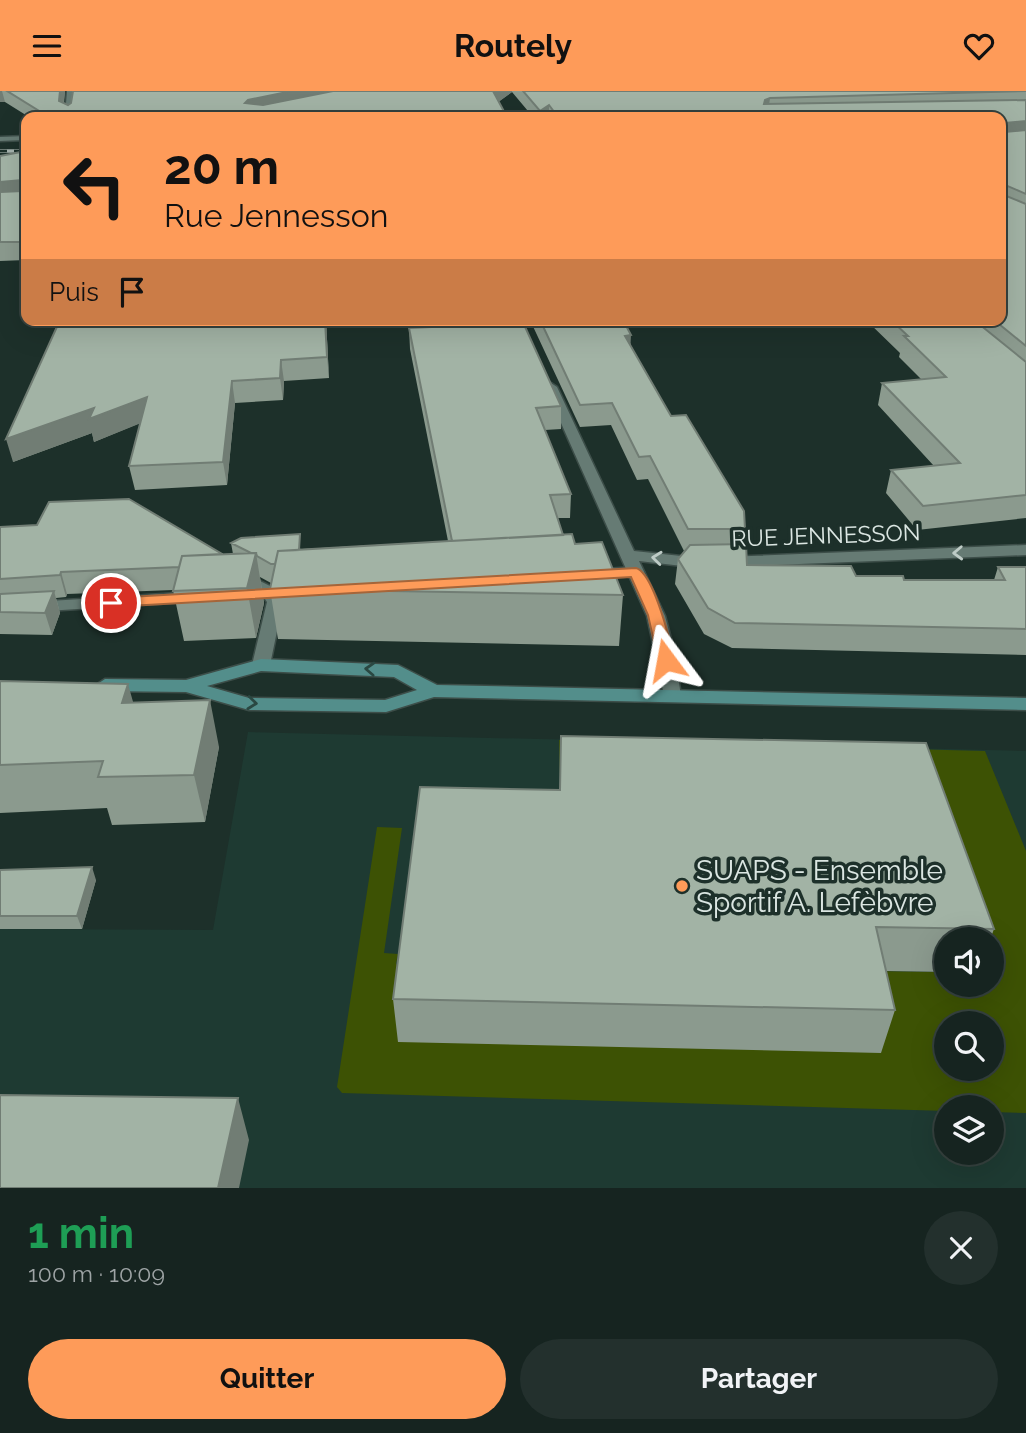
<!DOCTYPE html>
<html lang="fr">
<meta charset="utf-8">
<style>
:root{--surface:#162420;--page:#23302d;--text:#f1f3f6;--muted:#9ea4a5;--line:#35413e;--accent:#fe9b59}
body{margin:0;font-family:Raleway,sans-serif;background:var(--page);color:var(--text);height:100vh;display:flex;flex-direction:column;font-size:26px;white-space:nowrap}
*{box-sizing:border-box;margin:0}
p{font-size:23px;color:var(--muted)}
.icon{flex:none;width:38px;height:38px;fill:none;stroke:currentColor;stroke-width:2;stroke-linecap:round;stroke-linejoin:round}
.map{position:relative;height:1097px;overflow:hidden}
.sheet{display:flex;flex-direction:column;background:var(--surface);flex:1}
.sheet>*{flex:none}
.hud{position:absolute;left:21px;top:21px;width:985px;height:214px;border-radius:14px;box-shadow:0 7px 28px #0002,0 0 0 2px var(--line);background:#fe9b59;color:#111;overflow:hidden}
.fabs{position:absolute;left:934px;top:836px;display:grid;gap:14px}
.fabs a{display:grid;place-items:center;width:70px;height:70px;border-radius:50%;background:var(--surface);box-shadow:0 7px 28px #0002,0 0 0 2px var(--line);font-size:35px}
.pin{position:absolute;display:grid;place-items:center;width:60px;height:60px;color:#fff;margin:-30px;border:4px solid #fff;border-radius:50%;box-shadow:0 2px 7px #0007}
.me{position:absolute;width:77px;margin:-38px;rotate:347deg;stroke-linejoin:round;filter:drop-shadow(0 0 5px #0008)}
.turn{display:flex;align-items:center;gap:24px;height:147px;padding:0 28px;font-size:32px}
.turn .icon{width:91px;height:91px;stroke-width:2.5}
.turn b{display:block;font-size:49px;line-height:60px}
.then{display:flex;align-items:center;height:66px;padding:0 28px;background:#0003;gap:14px;font-size:26px}
.round{display:grid;place-items:center;flex:none;width:74px;height:74px;border-radius:37px;background:var(--page)}
.summary{display:flex;align-items:center;justify-content:space-between;height:119px;padding:0 28px}
h1{font-size:42px;font-weight:700;line-height:52px;color:#1e9e55}
.button{display:flex;gap:14px;margin-top:auto;padding:14px 28px}
.button a{flex:1;height:80px;border-radius:42px;background:var(--accent);color:#111;font-size:28px;font-weight:700;line-height:80px;text-align:center}
.button a+a{background:var(--page);color:var(--text)}
header{display:flex;justify-content:space-between;align-items:center;height:91px;padding:0 28px;background:var(--accent);color:#111;font-size:32px;font-weight:700}
.map>svg:first-child{display:block}
.built{fill:#1e3a32;fill-rule:evenodd}
.green{fill:#3d5204;fill-rule:evenodd}
.lines{fill:none;stroke-linecap:round;stroke-linejoin:round}
.service-casing{stroke:#3d4e49;stroke-width:3}
.minor-casing{stroke:#3d4e49;stroke-width:3}
.secondary-casing{stroke:#3d4e49;stroke-width:3}
.service{fill:#667b74;fill-rule:evenodd}
.minor{fill:#667b74;fill-rule:evenodd}
.secondary{fill:#538e8b;fill-rule:evenodd}
.rail-casing{stroke:#a6b3ae;stroke-width:3.5}
.rail{stroke:#1d302a;stroke-width:2.5;stroke-dasharray:7;stroke-linecap:butt}
.wall{fill:#8b9a8e}
.shaded-wall{fill:#717d74}
.building{fill:#a2b3a5;stroke:#717d74;stroke-width:2}
.oneway{stroke:#becbc6}
.oneway2{stroke:#2a4842}
.route{fill:#fe9b59;stroke:#a5653a;stroke-width:2}
.poi-dot{fill:#fe9b59;stroke:#1d302a;stroke-width:2.5}
.labels{text-anchor:middle;dominant-baseline:central;stroke-width:7;stroke-linejoin:round;paint-order:stroke}
.street-label{font-size:23px;fill:#dbe6e2;stroke:#1d302a}
.near-poi-label{font-size:28px;fill:#dbe6e2;stroke:#1d302a;text-anchor:start}
</style>
<header><svg class="icon" aria-label="menu" viewBox="0 0 24 24"><path d="M4 6h16M4 12h16M4 18h16"/></svg>Routely<svg class="icon" aria-label="heart" viewBox="0 0 24 24"><path d="M12 20l-8-8c-3-5 5-10 8-4 3-6 11-1 8 4z"/></svg></header>
<div class="map">
<svg width="1026" height="1097" viewBox="0 0 1026 1097">
<rect width="100%" height="100%" fill="#1d302a"/>
<path class="built" d="M248 641 1026 660V1097H0V838L213 839ZM947 849H992V894H947ZM947 933H992V978H947ZM947 1017H992V1062H947Z"/>
<path class="green" d="M559 649 985 660 1026 760V1022L992 1021V1017H947V1020L342 1002 337 996 377 736 402 737 384 862 398 863 396 873 881 961 863 880 947 881V894H992V849H966L913 695 560 687ZM947 933H992V978H947Z"/>
<g class="lines">
<g class="service-casing">
<path id="service" d="M636 476 644 481 642 484 591 489 583 484 591 479Z
M244 482 276 498 283 511 270 574 261 580 252 574 267 511 263 505 238 490 236 487 238 484Z
M196 501 202 502 204 506 202 510 0 523V513Z"/>
</g>
<g class="minor-casing">
<path id="minor" d="M67 0H75L72 26 65 25Z
M26 45V49L0 50V46Z
M551 292 557 296 634 460 700 467 1026 454V464L700 477 639 470 665 525 674 559 681 605 679 609H665L647 525 545 296Z"/>
</g>
<g class="secondary-casing">
<path id="secondary" d="M261 568 398 574 437 594 1026 607V619L434 606 386 621 249 619 186 601 105 600 96 594 105 588 186 589ZM261 580 394 586 417 599 385 609 249 607 207 595Z"/>
</g>
<use href="#service" class="service"/>
<use href="#minor" class="minor"/>
<use href="#secondary" class="secondary"/>
<g class="rail-casing">
<path id="rail" d="M0 60H26"/>
</g>
<use href="#rail" class="rail"/>
</g>
<path class="wall" d="M0 0H65L64 12 68 14 71 12 73 0H1026V427L917 439 886 402 891 379 934 375 878 314 882 292 921 288 899 266 900 262 866 229H1001V26H533L512 1 498 11 507 26H29L5 11H0Z
M26 60V169L0 170V65Z
M60 229H326L329 287 284 290 283 309 235 312 227 394 135 399 129 375 140 332 94 351 92 342 13 371Z
M444 229H522L561 315V338L545 339 571 403 570 427H558L563 444 575 453 623 504 619 555 278 548 270 498 271 492 260 486 264 512 256 547 184 550 173 499 67 503 66 506 56 507 60 522 52 544 0 543V436L222 463H233L231 452 302 458 448 450 410 258 409 237 446 235Z
M530 229H623L631 255 671 325 745 438 743 453 747 474 904 489H994L998 476H1026V564L732 557 704 543 675 493 678 468 684 460 648 388 637 389 611 334 580 336Z
M0 590 133 611 219 656 205 731 112 734 107 717 0 722Z
M561 645 994 838 990 849H947V881L886 880 895 919 881 962 398 951 393 908 560 699Z
M0 779 96 789 82 838H0Z"/>
<path class="shaded-wall" d="M0 0H2L5 11H0Z
M60 0H65L62 25 59 10Z
M292 0H363L249 23 245 12 248 9Z
M493 0H512V1L493 15Z
M770 7 768 21 763 24 765 9Z
M549 14V26H540V20Z
M1026 30V45L1001 47 1002 35 1005 32Z
M22 89 26 106 0 108V91Z
M325 229H326L329 287 327 266Z
M631 244 630 265 625 245Z
M281 269 284 290 283 309 280 287Z
M232 290 235 312 227 394 223 371Z
M147 306 151 328 94 351 92 342 13 371 6 348 94 317Z
M256 462 264 512 256 547 247 497Z
M61 481 67 503 66 506 60 484Z
M54 500 60 522 52 544 45 522Z
M128 593 141 639 122 612Z
M210 609 219 656 205 731 194 684Z
M92 776 96 789 82 838 77 825Z
M238 1007 249 1049 239 1097H218Z"/>
<path class="building" d="M7 0H60L59 10 68 14 71 12 73 0H292L248 9 245 12 263 14 333 0H493L507 26H49Z
M523 0H1026L770 7 765 9 764 13 1026 9V30L1005 32 1002 35 1005 41 1026 39V103L1003 93 1004 104 1026 113V255L994 229H1001V26H558L549 14 540 20Z
M26 60V151H0V101L22 100 24 92 22 89 0 91V65Z
M60 229H325L327 266 281 269 280 287 232 290 223 371 129 375 147 306 89 328 94 317 6 348Z
M451 229H522L561 315 536 317 571 403 550 404 563 444 452 450 409 237 453 235Z
M540 229H623L631 244 625 245 671 325 686 324 744 420 745 438H688L650 365 639 366 612 312 580 314Z
M891 229H974L1026 271V404L923 415 891 379 960 372 882 292 946 286 904 245H908Z
M129 408 222 463 182 465 179 476 61 481 60 484 0 488V436L37 434 49 411Z
M300 443 299 459 278 460 275 473H271L257 465 256 462H251L231 452 241 447Z
M572 443 575 453 602 451 623 504 270 498 278 460Z
M746 453 747 474 851 475 856 485H903L904 489H1005L998 476H1026V538L735 532 708 517 678 468 690 454Z
M256 462 247 497 173 500 182 465Z
M54 500 45 522 0 521V503Z
M0 590 128 593 122 612 210 609 194 684 98 686 103 670 0 674Z
M561 645 926 652 994 838 876 836 895 919 393 908 420 696 560 699Z
M92 776 77 825H0V779Z
M0 1004 238 1007 218 1097H0Z"/>
<defs><path id="oneway-chevron" d="M-2-3.5L2.5 0L-2 3.5" fill="none" stroke-width="1.6" stroke-linecap="round" stroke-linejoin="round" transform="scale(1.75)"/></defs>
<g class="oneway">
<use href="#oneway-chevron" transform="translate(958 462) rotate(178)"/>
<use href="#oneway-chevron" transform="translate(657 467) rotate(-174)"/>
</g>
<g class="oneway2">
<use href="#oneway-chevron" transform="translate(370 578) rotate(-177)"/>
<use href="#oneway-chevron" transform="translate(252 612) rotate(6)"/>
</g>
<path class="route" d="M636 477C654 482 670 550 675 569L672 572 666 574 658 569 648 524 631 486 111 516 103 512 111 507Z"/>
<circle class="poi-dot" cx="682" cy="795" r="7"/>
<g class="labels">
<g class="street-label">
<text transform="translate(826 444) rotate(-2)">RUE JENNESSON</text>
</g>
<g class="near-poi-label">
<text x="696" y="779">SUAPS - Ensemble<tspan x="696" dy="32">Sportif A. Lefèbvre</tspan></text>
</g>
</g>
</svg>
<div class="fabs">
<a><svg class="icon" aria-label="sound" viewBox="0 0 24 24"><path d="M4 9h4l5-4v14l-5-4H4zM17 9q2 3 0 6"/></svg></a>
<a><svg class="icon" aria-label="search" viewBox="0 0 24 24"><circle cx="10" cy="10" r="6"/><path d="M15 15l6 6"/></svg></a>
<a><svg class="icon" aria-label="layers" viewBox="0 0 24 24"><path d="M12 4l9 5-9 5-9-5zM3 14l9 5 9-5"/></svg></a>
</div>
<div class="pin" style="left:111px;top:512px;background:#d93025"><svg class="icon" aria-label="arrive" viewBox="0 0 24 24"><path d="M6 21V4h12l-3 4 3 4H6"/></svg></div>
<svg class="me" style="left:666px;top:569px" viewBox="-20 -20 40 40"><path d="M0-17L14 15 0 8-14 15z" fill="#fe9b59" stroke="#fff" stroke-width="4"/></svg>
<div class="hud">
<div class="turn"><svg class="icon" aria-label="left" viewBox="0 0 24 24"><path d="M17 20v-9H6M10 6l-5 5 5 5"/></svg><div><b>20 m</b>Rue Jennesson</div></div>
<div class="then">Puis<svg class="icon" aria-label="arrive" viewBox="0 0 24 24"><path d="M6 21V4h12l-3 4 3 4H6"/></svg></div>
</div>
</div>
<section class="sheet">
<div class="summary"><div><h1>1 min</h1><p>100 m · 10:09</p></div><a class="round"><svg class="icon" aria-label="close" viewBox="0 0 24 24"><path d="M6 6l12 12M18 6L6 18"/></svg></a></div>
<div class="button"><a>Quitter</a><a>Partager</a></div>
</section>
